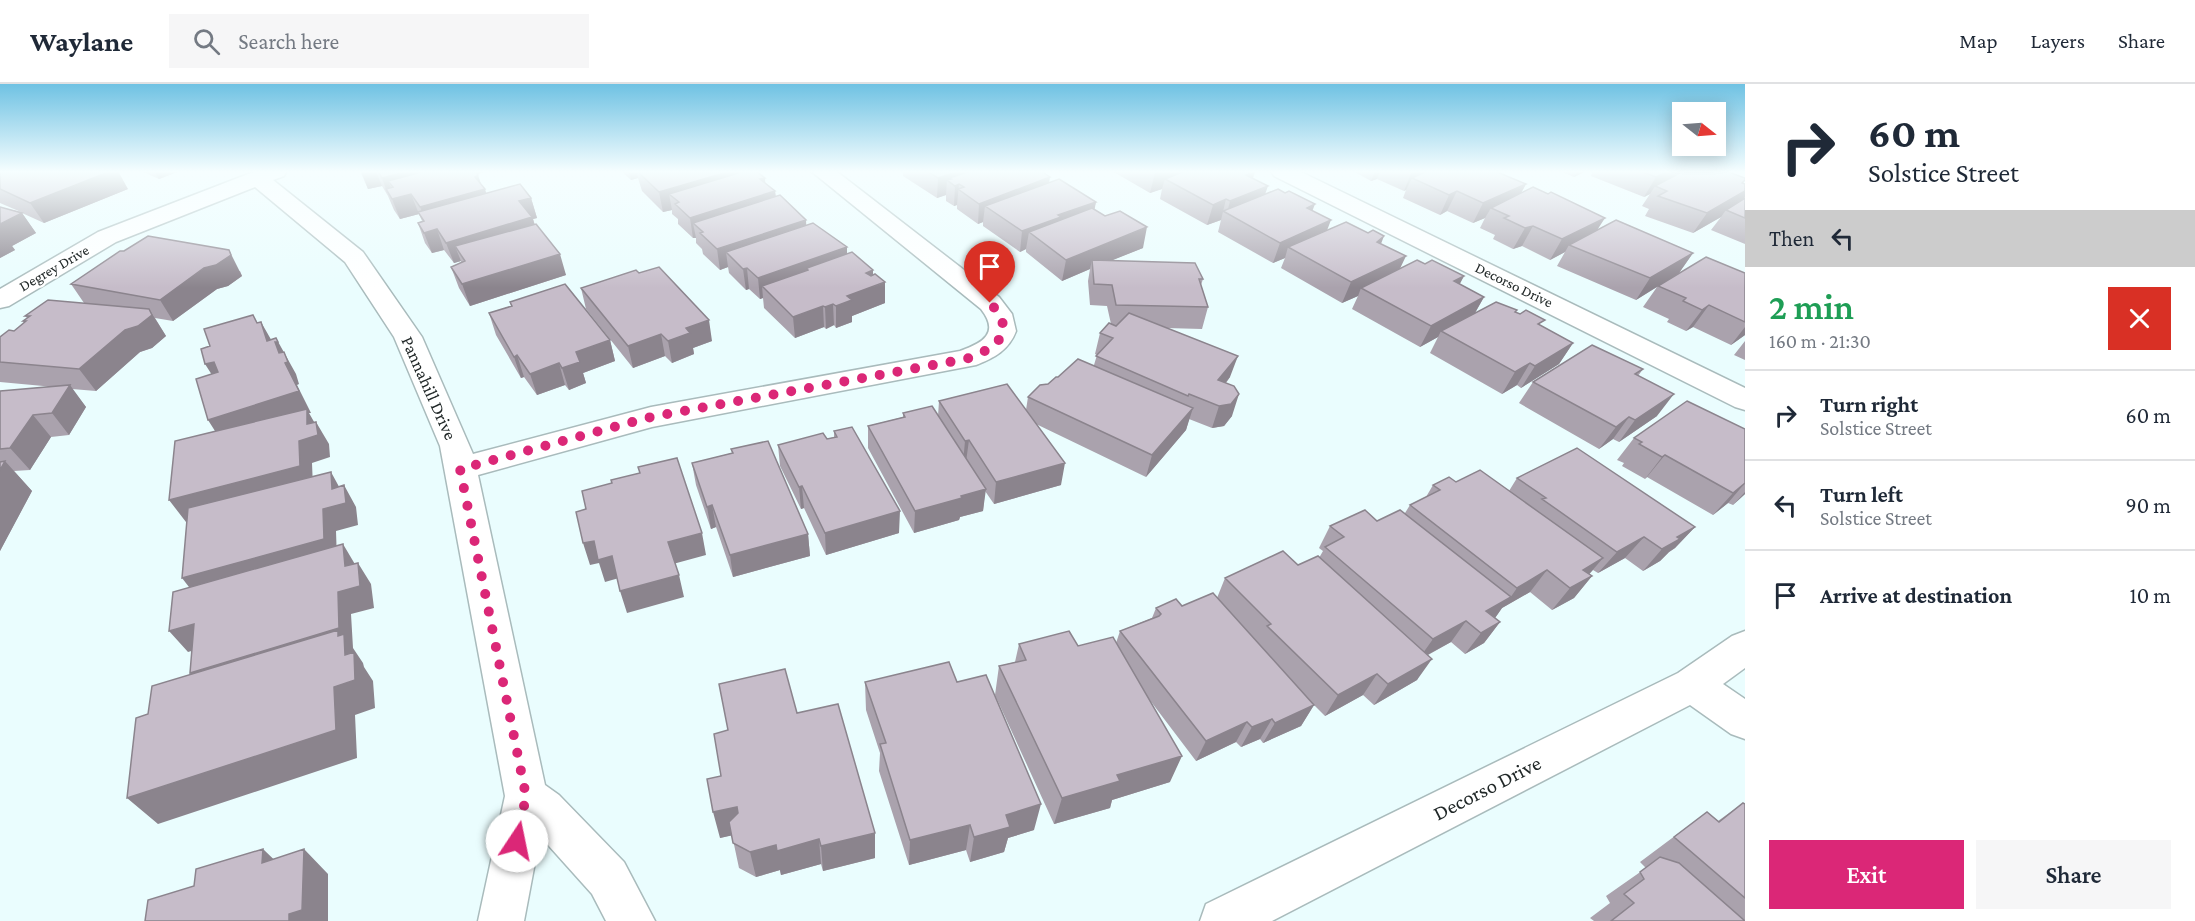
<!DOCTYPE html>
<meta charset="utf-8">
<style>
:root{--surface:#fff;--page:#f6f6f7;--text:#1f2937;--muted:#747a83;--line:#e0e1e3;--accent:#db2777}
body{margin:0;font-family:"Crimson Pro",serif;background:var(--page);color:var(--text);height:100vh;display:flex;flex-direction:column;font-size:22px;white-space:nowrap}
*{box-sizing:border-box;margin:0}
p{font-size:20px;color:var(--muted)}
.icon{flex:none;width:33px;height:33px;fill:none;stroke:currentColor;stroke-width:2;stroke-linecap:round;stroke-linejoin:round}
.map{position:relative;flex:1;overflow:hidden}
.side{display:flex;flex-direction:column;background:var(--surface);width:450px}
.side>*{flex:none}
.guide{background:#fff;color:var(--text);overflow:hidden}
.needle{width:39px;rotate:107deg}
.controls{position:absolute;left:1672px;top:18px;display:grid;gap:12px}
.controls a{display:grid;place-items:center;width:54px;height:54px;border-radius:0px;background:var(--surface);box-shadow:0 3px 15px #0003;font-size:30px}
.pin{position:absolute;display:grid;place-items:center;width:51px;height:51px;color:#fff;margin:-62px -26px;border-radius:50% 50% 50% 0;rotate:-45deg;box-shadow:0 0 6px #0007}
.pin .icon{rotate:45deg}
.me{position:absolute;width:66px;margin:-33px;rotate:11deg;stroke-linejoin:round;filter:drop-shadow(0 0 4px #0008)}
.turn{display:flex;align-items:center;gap:21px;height:126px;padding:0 24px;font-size:27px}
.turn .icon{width:78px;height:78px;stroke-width:2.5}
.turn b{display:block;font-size:42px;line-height:51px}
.then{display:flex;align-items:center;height:57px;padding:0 24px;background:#0003;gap:12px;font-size:22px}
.round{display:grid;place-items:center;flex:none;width:63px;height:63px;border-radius:0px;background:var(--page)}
.head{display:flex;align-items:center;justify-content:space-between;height:102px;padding:0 24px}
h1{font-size:36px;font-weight:600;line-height:45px;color:#1e9e55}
.primary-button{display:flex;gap:12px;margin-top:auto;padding:12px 24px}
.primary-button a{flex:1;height:69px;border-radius:0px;background:var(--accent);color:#fff;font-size:24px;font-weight:600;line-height:69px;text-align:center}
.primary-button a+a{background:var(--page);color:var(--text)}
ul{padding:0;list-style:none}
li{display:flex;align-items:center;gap:18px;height:90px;padding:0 24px;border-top:2px solid var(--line)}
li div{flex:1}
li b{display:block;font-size:22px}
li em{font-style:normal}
header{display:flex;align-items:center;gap:36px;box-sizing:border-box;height:84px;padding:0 30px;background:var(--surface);border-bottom:2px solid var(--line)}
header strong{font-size:28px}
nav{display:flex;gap:33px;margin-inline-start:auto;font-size:21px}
.search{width:420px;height:54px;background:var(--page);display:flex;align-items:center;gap:15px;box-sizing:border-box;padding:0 21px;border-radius:0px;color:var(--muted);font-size:22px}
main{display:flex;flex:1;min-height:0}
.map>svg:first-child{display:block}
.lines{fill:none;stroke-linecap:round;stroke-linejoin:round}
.minor-casing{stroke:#a9bbbc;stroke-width:3}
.minor{fill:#fff;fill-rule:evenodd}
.wall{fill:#aaa2ad}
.shaded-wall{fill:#8b848d}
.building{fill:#c6bcc9;stroke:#8b848d;stroke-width:1.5}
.route{stroke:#db2777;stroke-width:10;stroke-dasharray:0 18}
.labels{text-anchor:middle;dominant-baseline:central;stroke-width:4.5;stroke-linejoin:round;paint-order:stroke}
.far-street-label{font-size:15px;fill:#212828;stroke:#fff}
.street-label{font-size:18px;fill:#212828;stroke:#fff}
.near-street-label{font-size:21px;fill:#212828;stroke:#fff}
</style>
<header>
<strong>Waylane</strong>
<div class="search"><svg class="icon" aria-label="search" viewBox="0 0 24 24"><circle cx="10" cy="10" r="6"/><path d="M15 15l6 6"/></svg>Search here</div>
<nav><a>Map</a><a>Layers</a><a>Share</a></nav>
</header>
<main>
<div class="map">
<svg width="1745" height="837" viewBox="0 0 1745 837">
<rect width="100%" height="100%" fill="#eafdfe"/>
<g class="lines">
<g class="minor-casing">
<path id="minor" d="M256 87H287L284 92 273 96 363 168 422 253 473 370 651 323 960 267C983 259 1000 249 981 225L811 87H836L999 213 1012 230 1016 247C1009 266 994 274 976 281L652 343 478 391 545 701 559 711 624 778 655 837H606L592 810 540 752 524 837H478L505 712 440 362 394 253 345 178 255 103 116 158 9 222 0 224V205L98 148Z
M1271 87H1299L1745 304V326L1735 323 1274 92Z
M1732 87H1745V95L1735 92Z
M1745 547V584L1723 600 1745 615V655L1731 650 1690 621 1272 837H1200L1206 820 1678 589 1732 552Z"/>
</g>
<use href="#minor" class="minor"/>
</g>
<path class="wall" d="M141 87H180L159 95Z
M360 87H484L485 88 477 90 481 100 486 109 531 114 537 134 533 135 535 141 566 191 470 222 459 204 451 183 461 178V177L454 179 444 166 432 169 425 159 418 139 422 137 419 130 400 135 394 126 388 112 382 102 368 105Z
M621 87H756L765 99 775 107 776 113 806 136V141L847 163V170L873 186V191L885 219 852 232V238L836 244 834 241 826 245 824 243 795 254 764 224 763 214 760 215 749 205 746 206 729 189 728 183 720 186 703 170 702 165 696 159V154H693L678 140V135L672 130V126L663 128 642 107 638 94 631 96Z
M903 87H1041L1049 99 1096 118 1094 125 1143 164 1112 176 1203 195 1201 201 1208 223 1202 245 1166 244 1230 293 1226 299 1232 332 1224 342 1212 344 1189 335 1186 346 1146 393 1036 340 1061 401 994 420 985 407 983 427 960 433 959 436 914 449 868 364V342L903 333V329L938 332 939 317 1026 326 1028 313 1058 293 1094 281 1097 271 1095 270 1100 249 1111 240 1107 222 1090 221 1088 197 1090 185 1062 197 1026 168V165L1020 168 983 142V138L978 140 957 125V121L954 122 946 117V111L937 114 903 92Z
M1112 87H1255L1253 94 1265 111 1312 127 1327 146 1381 160 1400 184 1425 180 1464 192 1459 200 1484 213 1475 229 1517 226 1516 228 1573 259 1559 280 1521 304 1517 301 1502 310 1430 269 1438 253 1420 263 1352 225 1358 212 1342 219 1281 184 1285 174 1273 179 1218 148 1221 136 1207 141 1160 115 1162 105 1150 109Z
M1353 87H1500L1499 88 1526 100 1521 109 1598 145 1693 169 1679 189H1745V251L1731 261 1693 243 1686 247 1667 238 1669 235 1643 223 1657 203 1636 216 1557 182 1565 168 1550 176 1522 162 1513 165 1493 155 1495 151 1480 144 1485 134 1473 139 1447 127 1440 131 1403 114 1406 106 1404 107 1377 95 1371 97Z
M1560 87H1586L1574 93Z
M1593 87H1726L1744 100V114H1745V160L1711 146 1721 133 1693 149 1645 132 1649 125 1642 122 1650 110 1644 113 1591 92Z
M0 88 128 105 44 139 22 129 36 149 12 162 15 166 0 174V123L21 128 0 119Z
M240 187 242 192 228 202 217 205 173 237 155 234 166 252 152 264 140 268 96 307 72 305 86 323 69 351 51 353 30 386 14 387 32 407 0 467V307L54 303 0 298V253L14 247 24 239 23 237 27 234 25 232 84 219 71 200Z
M639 189 712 257 693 264 694 270 672 279 665 272 633 284 586 225 581 204Z
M510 218 610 256 615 277 583 289 586 299 569 306 565 301 537 311 524 293 521 294 496 251 489 229 511 222Z
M1745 257V276L1734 271Z
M1643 285 1638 292 1657 332 1619 358 1613 355 1599 365 1519 319 1533 298Z
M1745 345V410L1733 421 1728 419 1713 431 1647 393 1645 395 1622 382 1624 379 1617 376 1634 354Z
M834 347 899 449 826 471 804 424 801 425 780 382 778 361 827 355 834 353Z
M731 365 808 450 810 472 733 493 716 443 711 445 696 401 692 379 732 369Z
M1517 394 1695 443 1675 464 1669 468 1660 477 1643 487 1625 474 1598 489 1593 486 1589 490 1592 492 1574 514 1552 526 1530 508 1502 524 1495 534 1500 538 1484 559 1465 570 1451 558 1428 571 1417 596 1374 621 1363 611 1325 632 1306 613 1314 621 1301 642 1263 659 1260 655 1241 663 1236 658 1196 677 1149 615 1170 698 1112 716 1110 724 1054 740 995 611 999 582 1015 578 1019 560 1078 562 1116 559 1120 547 1152 534 1156 524 1182 522 1217 514 1225 494 1298 481 1319 474 1323 467 1319 464 1330 442 1377 437 1405 429 1410 421 1426 413 1433 401 1456 398 1509 407Z
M865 598H957L1034 746 1008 754 1004 768 970 778 966 766 909 781 879 687 880 669 866 626Z
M797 629 875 774 823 787 821 780 781 791 780 786 756 793 739 784 732 751 720 754 721 692Z
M1743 719 1745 720V837H1594L1590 834 1610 819 1606 812 1646 784 1640 778 1707 728 1718 737Z"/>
<path class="shaded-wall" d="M111 87H118L128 105 44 139 30 119Z
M154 87H180L159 95Z
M361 87H376L382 102 368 105Z
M408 87H484L485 88 396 112 393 103 388 97 395 112 387 108 382 94Z
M629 87H637L638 94 631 96Z
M731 87H749L679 118 669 110 672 126 663 128 659 108Z
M959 87H1007L964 103 959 100 957 121 954 122 955 102 949 94V98L947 96 946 111 937 114 938 94Z
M1161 87H1205L1165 95 1162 105 1150 109 1155 89Z
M1255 87 1249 107 1246 91Z
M1375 87H1380L1377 95 1371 97Z
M1412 87H1449L1412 94 1406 106 1404 107Z
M1578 87H1586L1574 93Z
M1669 87H1678L1670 99 1655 102 1650 110 1644 113 1656 93Z
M478 91 483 106 485 105 491 125 428 143 420 123Z
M1050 93 1047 112 985 122 983 138 978 140 979 120Z
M765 94 766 110 775 107 777 128 703 148 693 139 696 154H693L690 134 760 95Z
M1745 96 1734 113 1745 107V113L1738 123 1726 126 1721 133 1693 149 1707 129Z
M1526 100 1515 120 1491 124 1485 134 1473 139 1483 119Z
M1268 102 1261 122 1227 129 1230 117Z
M1457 107 1447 127 1440 131 1449 111Z
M411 110 419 130 400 135 392 115Z
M531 114 537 134 533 135 538 154 455 162 461 177 454 179 446 159 519 117Z
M1226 115 1221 136 1207 141 1213 121Z
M1096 118 1092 138 1029 148 1026 165 1020 168 1022 147 1058 131Z
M1315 120 1307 141V124Z
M22 129 36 149 12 162 15 166 0 174V140Z
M1605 134 1592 154 1569 161 1565 168 1550 176 1562 155Z
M806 136 807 157 726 168 728 183 720 186 717 165Z
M1331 136 1323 157 1288 163 1285 174 1273 179 1280 159Z
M1533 142 1522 162 1513 165 1525 144Z
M1147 143 1143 164 1093 184 1092 176 1090 185 1062 197 1066 176Z
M437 145 444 166 432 169 424 149Z
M1384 152 1376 173 1377 158Z
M847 163V183L808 186 807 184 808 198 762 202 763 214 760 215 758 194Z
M229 166 242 192 228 202 217 205 173 237 160 216Z
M1693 169 1679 189 1636 216 1650 194Z
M560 170 566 191 470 222 462 200Z
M1406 172 1396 193 1361 204 1358 212 1342 219 1351 198Z
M747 184 749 205 746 206 743 185Z
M873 186V203L885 198V219L852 232V238L836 244V222L847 212 866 189Z
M1464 192 1453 213 1454 197Z
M1484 213 1472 234 1441 247 1438 253 1420 263 1431 242Z
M833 220 834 241 826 245 825 223Z
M1709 221 1693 243 1686 247 1702 226Z
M823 222 824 243 795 254 793 233Z
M149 225 166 252 152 264 140 268 96 307 79 285Z
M253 231 265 252 261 238 273 259 279 279 257 239Z
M709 236 712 257 693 264 694 270 672 279 668 257 686 244Z
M1745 243V251L1731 261Z
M661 250 665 272 633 284 628 262Z
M276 254 296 290 299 300 297 301 311 329H309L317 343 316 338 329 360 330 373 312 379 313 404 186 438 169 416 222 358 208 336 279 269 275 258Z
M610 256 615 277 583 289 586 299 569 306 562 284 576 268Z
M1573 259 1559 280 1521 304 1535 282Z
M517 271 524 293 521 294 514 273Z
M1238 272 1230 293 1211 317 1218 296Z
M214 278 228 299 219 302 205 280Z
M559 279 565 301 537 311 530 290Z
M1530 279 1517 301 1502 310 1515 288Z
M70 301 86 323 69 351 52 329Z
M1239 310 1232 332 1224 342 1212 344 1219 322Z
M1674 310 1657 332 1619 358 1635 336Z
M1193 324 1186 346 1146 393 1152 371Z
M33 331 51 353 30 386 10 364Z
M1629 333 1613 355 1599 365 1616 343Z
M969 356 966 378 963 379 965 357Z
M1665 371 1647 393 1645 395 1662 373Z
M5 377 32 407 0 467V386Z
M1065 379 1061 401 994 420 996 398Z
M331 388 343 410 344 401 356 423 358 441 336 447 337 477 199 516 182 494 323 425 332 405Z
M1745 399 1728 419 1713 431 1733 409Z
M802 402 804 424 801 425 799 403Z
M986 405 983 427 960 433 959 436 914 449 915 427 961 412Z
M1745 408V410L1733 421Z
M712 421 716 443 711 445 707 423Z
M900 427 899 449 826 471 825 449Z
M1695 443 1675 464 1669 468 1660 477 1643 487 1662 465 1677 453Z
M702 449 706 471 673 480 668 458Z
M808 450 810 472 733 493 730 471Z
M1644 453 1625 474 1598 489 1617 468Z
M594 457 612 472 619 494 605 498 599 479 590 481 583 459Z
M343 460 356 482 358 479 371 500 374 524 351 530 353 564 363 579 364 583 373 597 375 624 355 631 357 674 158 740 127 714 209 610 190 589 338 508 345 482Z
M1603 474 1585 495 1583 486Z
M1547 486 1530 508 1502 524 1495 534 1486 527 1510 514 1517 504Z
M679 491 684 513 627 529 620 507Z
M1592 492 1574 514 1552 526 1570 504Z
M1466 537 1451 558 1418 576 1433 555Z
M1500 538 1484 559 1465 570 1481 549Z
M194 540 212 561 188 568 169 547Z
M1432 575 1417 596 1374 621 1388 600Z
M1377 590 1363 611 1325 632 1338 611Z
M1314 621 1301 642 1263 659 1275 639Z
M1272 635 1260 655 1241 663 1252 643Z
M1247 638 1236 658 1196 677 1206 657Z
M1182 672 1170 698 1112 716 1110 724 1054 740 1062 714 1117 691Z
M1041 720 1034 746 1008 754 1004 768 970 778 974 753 1006 731Z
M737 723 743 749 720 754 713 728Z
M970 741 966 766 909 781 910 756Z
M875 749V774L823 787 821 762Z
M819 755 821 780 781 791 780 786 756 793 750 768 776 761Z
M263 765 289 790 262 779Z
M304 765 328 790V837H289V830Z"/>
<path class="building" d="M2 87H111L30 119 0 105V88Z
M378 87H408L382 94Z
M425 87H475L478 91 475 93 485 105 420 123 411 110 392 115 386 105 393 103 388 97Z
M640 87H731L659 108 638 88Z
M745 87H756L765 94 760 95 775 107 690 134 675 120 679 118 669 110Z
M927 87H959L938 94Z
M971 87H1041L1050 93 979 120 958 105 964 103 959 100 955 102 947 96 951 95 949 94Z
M1185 87H1255L1246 91 1268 102 1230 117 1226 115 1213 121 1165 95Z
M1427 87H1499L1497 88 1526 100 1483 119 1457 107 1449 111 1412 94Z
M1640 87H1669L1656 93Z
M1679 87H1726L1745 94V96L1742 99 1745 100V107L1707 129 1658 112 1667 107 1655 102 1682 88Z
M1059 95 1096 118 1058 131 1061 133 1022 147 985 122Z
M520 100 531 114 519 117 532 133 446 159 437 145 424 149 418 139 424 137 418 128Z
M1533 103 1548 110 1551 108 1605 134 1562 155 1533 142 1525 144 1504 134 1509 132 1491 124Z
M1278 105 1285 109 1289 107 1315 120 1307 124 1331 136 1280 159 1223 127Z
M780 111 806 136 717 165 700 149 703 148 693 139Z
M1745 114V134L1726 126Z
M0 123 22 129 0 140Z
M1092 124 1105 132 1120 127 1147 143 1066 176 1029 148Z
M1616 136 1693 169 1650 194 1569 161Z
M1346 138 1368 149 1373 146 1384 152 1377 158 1406 172 1351 198 1288 163Z
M813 139 847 163 758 194 747 184 743 185 726 168Z
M536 140 560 170 462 200 451 183 465 177 455 162Z
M148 152 229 166 231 171 216 181 204 184 160 216 71 200 120 167H124Z
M852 168 873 186 866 189 871 192 875 190 885 198 847 212 852 216 836 222 833 220 825 223 823 222 793 233 762 202 808 186 807 184Z
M1706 173 1745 189V238L1709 221 1702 226 1683 217 1686 214 1658 202Z
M1092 176 1195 179 1203 195H1199L1208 223 1116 221 1112 201 1094 200Z
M1417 176 1425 180 1432 176 1464 192 1454 197 1484 213 1431 242 1361 204Z
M659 183 709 236 686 244 690 249 668 257 661 250 628 262 581 204 636 186 639 189Z
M565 200 610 256 576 268 580 278 562 284 559 279 530 290 517 271 514 273 489 229 512 222 510 218Z
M48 216 149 225 152 231 138 242 125 246 79 285 0 278V253L9 246 14 247 26 237H23L30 232H25Z
M1496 218 1517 226 1515 228 1520 230 1526 226 1545 236 1538 240 1573 259 1535 282 1530 279 1515 288 1441 247Z
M1129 229 1238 272 1218 296 1234 302 1239 310 1231 320 1219 322 1189 310 1188 312 1096 272 1113 254 1100 249 1109 239 1116 242Z
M253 231 257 239 261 238 267 257 276 254 278 258H275L279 269 284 268 288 278 285 279 299 307 208 336 196 295 218 288 214 278 205 280 201 265 210 262 204 245Z
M1592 261 1643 285 1635 290 1674 310 1635 336 1629 333 1616 343 1533 298Z
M1078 275 1193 324 1152 371 1028 313 1040 301 1048 300 1056 293H1058Z
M1007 300 1065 379 996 398 969 356 965 357 939 317Z
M70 301 52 329 33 331 10 364 0 365V307Z
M1687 317 1745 345V399L1733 409 1665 371 1662 373 1639 360 1642 358 1634 354Z
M932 322 986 405 961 412 962 414 915 427 868 342 905 333 903 329Z
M307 325V340L316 338 318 351 299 357 300 382 169 416 175 357Z
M852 343 900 427 825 449 802 402 799 403 778 361 823 349 827 355 837 353 834 347Z
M768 357 808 450 730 471 712 421 707 423 692 379 733 369 731 365Z
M1577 364 1695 443 1677 453 1680 455 1662 465 1644 453 1617 468 1542 415 1546 414 1517 394Z
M677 374 702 449 668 458 679 491 620 507 612 472 598 476 594 457 583 459 576 428 586 425 582 407 612 399 611 396 640 389 638 383Z
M5 377 0 386V378Z
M1480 386 1603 474 1583 486 1592 492 1570 504 1547 486 1517 504 1410 421 1440 406 1433 401 1449 393 1456 398Z
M331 388 332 405 344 401 346 419 323 425 324 455 182 494 188 424Z
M1365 426 1377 437 1400 426 1511 513 1486 527 1500 538 1481 549 1466 537 1433 555 1325 463 1344 453 1330 442Z
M343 460 345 482 358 479 360 502 338 508 339 544 190 589 194 540 169 547 173 508Z
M1283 467 1298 481 1318 472 1432 575 1388 600 1377 590 1338 611 1267 542 1271 540 1225 494Z
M1213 509 1314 621 1275 639 1272 635 1252 643 1247 638 1206 657 1120 547 1159 532 1161 530 1156 524 1176 515 1182 522Z
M338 546V552L344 550 345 571 354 568 355 596 334 603 336 646 127 714 136 634 148 630 152 602Z
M1069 547 1078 562 1113 553 1182 672 1117 691 1120 697 1062 714 999 582 1026 576 1019 560Z
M949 578 957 598 986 591 1041 720 1006 731 1010 743 974 753 970 741 910 756 880 660 886 659 865 598Z
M785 585 797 629 838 620 875 749 821 762 819 755 777 767 776 761 750 768 733 759 729 738 738 729 737 723 713 728 707 695 721 692 714 650 728 646 719 600Z
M1743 719 1745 720V814L1674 753 1707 728 1719 738Z
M263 765 262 779 304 765 302 826 289 830V837H145L148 816 194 802 196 785Z
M1660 773 1679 779 1745 837H1611L1634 819 1624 810 1644 795 1640 788Z"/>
<linearGradient id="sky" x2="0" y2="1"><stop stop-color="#6fc2e3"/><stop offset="0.43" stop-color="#f6feff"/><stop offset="1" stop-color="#f6feff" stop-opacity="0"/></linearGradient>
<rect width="1745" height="204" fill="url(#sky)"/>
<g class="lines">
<path class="route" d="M517 757 526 712 460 385 651 333 966 275C995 265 1019 249 990 219"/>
</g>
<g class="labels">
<g class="far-street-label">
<text transform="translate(54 184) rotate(-30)">Degrey Drive</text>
<text transform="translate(1514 201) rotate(26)">Decorso Drive</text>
</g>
<g class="street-label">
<text transform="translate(429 304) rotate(66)">Pannahill Drive</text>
</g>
<g class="near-street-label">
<text transform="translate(1487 704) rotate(-27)">Decorso Drive</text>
</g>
</g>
</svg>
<div class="controls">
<a><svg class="needle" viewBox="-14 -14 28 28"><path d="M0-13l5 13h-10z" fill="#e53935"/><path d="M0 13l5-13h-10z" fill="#747a83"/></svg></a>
</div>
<div class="pin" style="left:990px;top:219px;background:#d93025"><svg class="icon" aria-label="arrive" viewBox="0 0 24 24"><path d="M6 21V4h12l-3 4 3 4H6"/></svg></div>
<svg class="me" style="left:517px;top:757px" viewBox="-20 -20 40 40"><circle r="19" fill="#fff"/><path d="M0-13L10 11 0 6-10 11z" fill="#db2777"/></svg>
</div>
<section class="side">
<div class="guide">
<div class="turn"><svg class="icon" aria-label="right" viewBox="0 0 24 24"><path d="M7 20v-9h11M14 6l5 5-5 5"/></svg><div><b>60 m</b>Solstice Street</div></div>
<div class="then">Then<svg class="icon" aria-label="left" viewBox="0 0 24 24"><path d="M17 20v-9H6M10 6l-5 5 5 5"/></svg></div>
</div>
<div class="head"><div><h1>2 min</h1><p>160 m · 21:30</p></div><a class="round" style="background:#d93025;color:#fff"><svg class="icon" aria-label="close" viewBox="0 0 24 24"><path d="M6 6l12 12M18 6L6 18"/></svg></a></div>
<ul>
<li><svg class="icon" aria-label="right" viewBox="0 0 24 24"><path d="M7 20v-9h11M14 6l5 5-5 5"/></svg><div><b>Turn right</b><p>Solstice Street</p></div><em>60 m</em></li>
<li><svg class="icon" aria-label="left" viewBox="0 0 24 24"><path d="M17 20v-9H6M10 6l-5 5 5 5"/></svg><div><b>Turn left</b><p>Solstice Street</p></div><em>90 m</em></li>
<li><svg class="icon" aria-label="arrive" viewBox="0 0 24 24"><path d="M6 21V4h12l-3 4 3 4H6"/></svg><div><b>Arrive at destination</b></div><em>10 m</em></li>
</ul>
<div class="primary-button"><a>Exit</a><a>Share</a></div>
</section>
</main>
